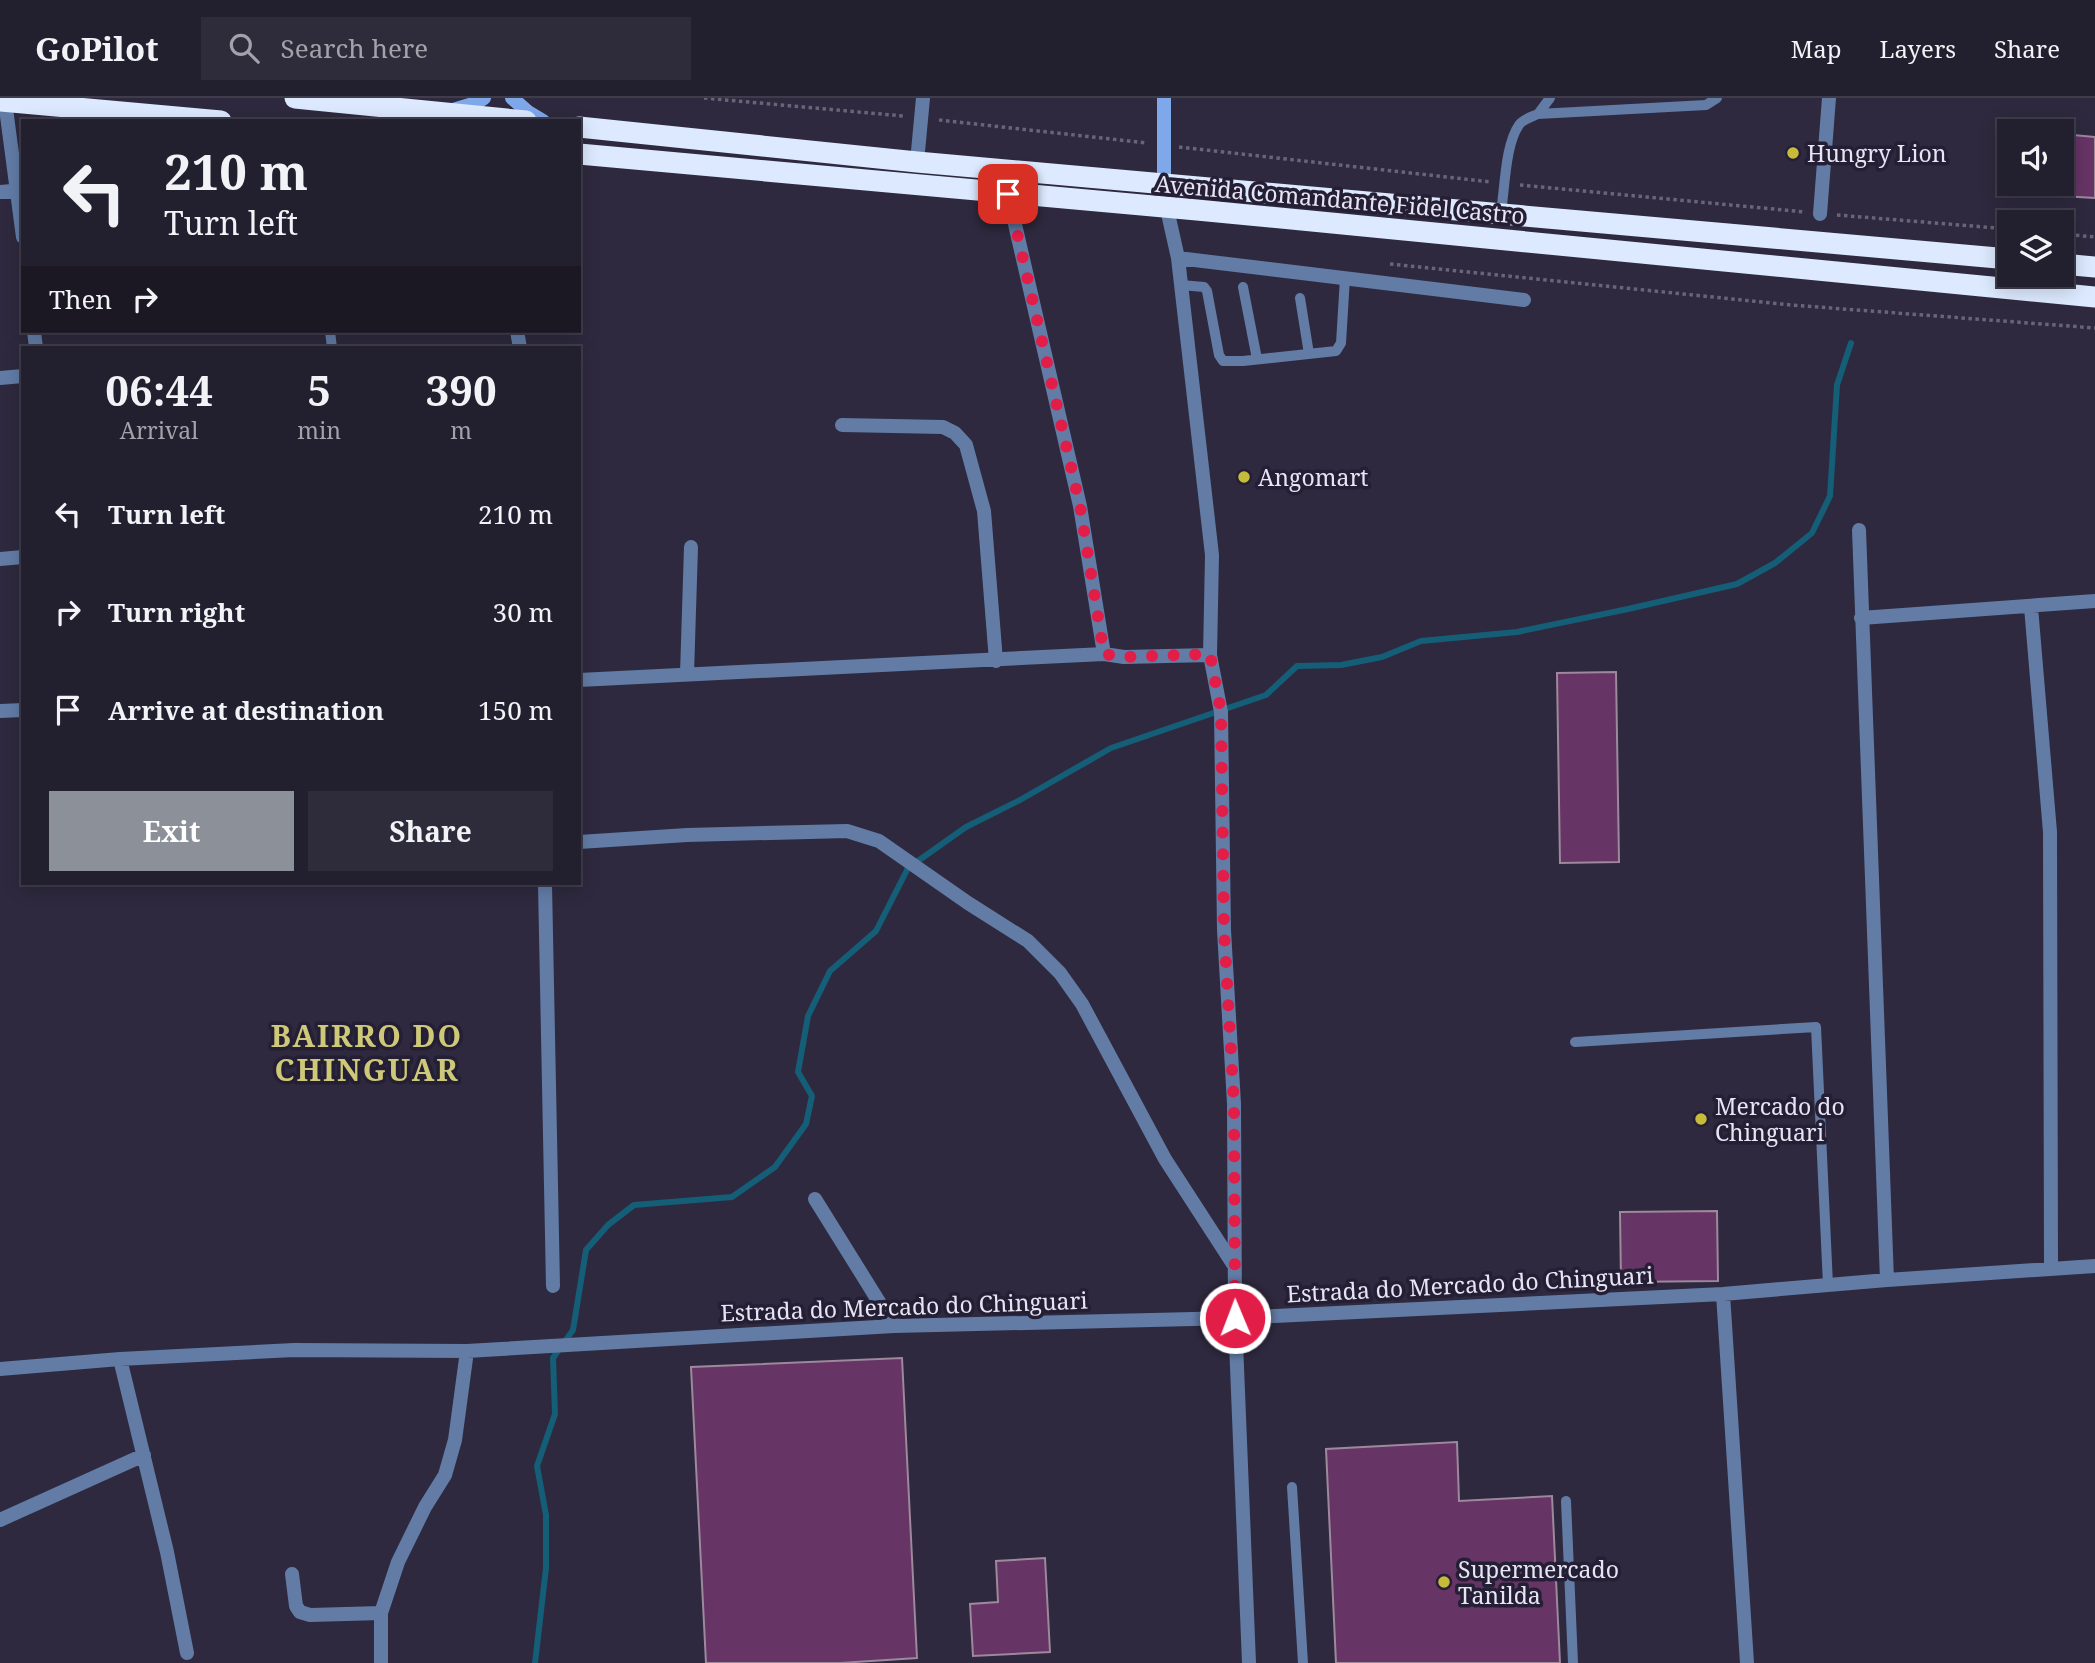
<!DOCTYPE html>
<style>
:root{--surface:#221f2e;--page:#2e2c3a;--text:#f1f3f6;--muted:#a2a2aa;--line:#3f3d4a;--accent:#8c9099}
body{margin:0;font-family:"Noto Serif",serif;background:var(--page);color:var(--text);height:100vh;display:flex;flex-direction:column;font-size:26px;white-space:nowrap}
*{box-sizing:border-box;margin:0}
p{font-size:23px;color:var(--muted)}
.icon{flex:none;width:38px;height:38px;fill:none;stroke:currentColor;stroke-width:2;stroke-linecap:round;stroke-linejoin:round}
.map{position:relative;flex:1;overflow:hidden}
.drawer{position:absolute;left:21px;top:248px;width:560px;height:539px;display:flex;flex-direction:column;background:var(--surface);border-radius:0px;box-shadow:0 4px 18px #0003,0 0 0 2px var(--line)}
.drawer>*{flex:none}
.top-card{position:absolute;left:21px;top:21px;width:560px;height:214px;border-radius:0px;box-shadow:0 4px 18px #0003,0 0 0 2px var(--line);background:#221f2e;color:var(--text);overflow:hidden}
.tools{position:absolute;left:1997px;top:21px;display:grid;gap:14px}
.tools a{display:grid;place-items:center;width:77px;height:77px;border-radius:0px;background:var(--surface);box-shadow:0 4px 18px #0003,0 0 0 2px var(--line);font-size:35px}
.pin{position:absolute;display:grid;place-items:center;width:60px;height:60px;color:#fff;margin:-30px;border-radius:14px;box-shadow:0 4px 10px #0006}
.me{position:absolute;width:77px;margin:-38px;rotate:359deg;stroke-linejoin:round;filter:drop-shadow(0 0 5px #0008)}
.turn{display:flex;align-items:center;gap:24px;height:147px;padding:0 28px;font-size:32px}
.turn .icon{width:91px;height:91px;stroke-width:2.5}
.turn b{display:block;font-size:49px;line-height:60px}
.then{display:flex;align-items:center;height:66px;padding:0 28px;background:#0003;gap:14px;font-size:26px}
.eta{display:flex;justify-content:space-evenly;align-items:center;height:119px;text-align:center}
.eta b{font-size:42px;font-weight:700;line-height:49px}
.action{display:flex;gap:14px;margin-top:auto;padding:14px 28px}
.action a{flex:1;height:80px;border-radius:0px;background:var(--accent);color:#fff;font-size:28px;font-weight:700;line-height:80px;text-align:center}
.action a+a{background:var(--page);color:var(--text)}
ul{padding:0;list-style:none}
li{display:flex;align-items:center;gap:21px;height:98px;padding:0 28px}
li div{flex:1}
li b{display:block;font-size:26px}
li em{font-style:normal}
header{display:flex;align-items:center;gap:42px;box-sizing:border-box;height:98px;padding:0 35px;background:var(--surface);border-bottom:2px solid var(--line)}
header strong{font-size:33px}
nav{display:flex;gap:38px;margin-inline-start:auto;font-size:24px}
.search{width:490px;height:63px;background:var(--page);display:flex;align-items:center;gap:18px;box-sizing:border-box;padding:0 24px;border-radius:0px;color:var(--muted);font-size:26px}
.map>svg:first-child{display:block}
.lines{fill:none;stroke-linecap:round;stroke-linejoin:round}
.stream{stroke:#145e77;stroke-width:6}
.building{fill:#663465;stroke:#9d889c;stroke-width:2}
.path{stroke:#696578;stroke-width:3.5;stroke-dasharray:3.5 3.5;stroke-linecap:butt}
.lane{stroke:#627ca6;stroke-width:10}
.street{stroke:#627ca6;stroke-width:14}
.secondary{stroke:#7fa8eb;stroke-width:14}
.highway{stroke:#dce9fe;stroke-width:21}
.route{stroke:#e11d48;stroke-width:12;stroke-dasharray:0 21.6}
.poi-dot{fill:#c7bb3c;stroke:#241f34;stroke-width:2.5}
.labels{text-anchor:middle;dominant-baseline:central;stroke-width:7;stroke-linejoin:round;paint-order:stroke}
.poi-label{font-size:23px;fill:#e7e4f3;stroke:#241f34;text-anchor:start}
.street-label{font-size:23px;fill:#e7e4f3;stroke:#241f34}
.district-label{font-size:30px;font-weight:bold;letter-spacing:2px;fill:#cec879;stroke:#241f34}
</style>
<header>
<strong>GoPilot</strong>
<div class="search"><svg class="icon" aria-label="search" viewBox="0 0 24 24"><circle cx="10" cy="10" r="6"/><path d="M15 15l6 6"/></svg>Search here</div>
<nav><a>Map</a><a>Layers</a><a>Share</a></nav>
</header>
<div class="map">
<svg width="2095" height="1565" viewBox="0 0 2095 1565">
<rect width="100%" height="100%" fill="#2e293e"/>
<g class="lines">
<path class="stream" d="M535 1565 546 1470V1417L537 1368 555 1316 553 1260 573 1232 586 1152 608 1127 634 1107 732 1099 775 1069 806 1026 812 998 798 974 808 918 830 873 876 833 908 770 966 729 1020 702 1111 650 1266 597 1297 568 1341 567 1382 559 1421 543 1517 534 1628 511 1737 486 1775 465 1812 435 1830 398 1837 287 1851 245"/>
</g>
<path class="building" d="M2062 36 2095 39V100L2062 98Z
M1616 574 1619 764 1560 765 1557 575Z
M1717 1113 1718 1183 1621 1184 1620 1114Z
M902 1260 917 1560 840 1565H706L691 1269Z
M1457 1344 1459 1403 1552 1398 1560 1565H1336L1326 1351Z
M1045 1460 1050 1554 973 1558 970 1506 998 1504 996 1463Z"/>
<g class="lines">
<path class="path" d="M704 0 903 18
M939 22 1147 45
M1179 49 1491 84
M1520 87 1805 114
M1837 117 2009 131
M2062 136 2095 139
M1390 166 1791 207 2095 230"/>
<path class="lane" d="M1538 16 1550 0
M1501 114C1505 90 1505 47 1519 27 1523 21 1531 19 1538 16L1706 7 1717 0
M1181 187 1204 189 1207 193 1219 257 1223 263H1243L1336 253 1341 245 1345 180
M1243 189 1257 261
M1300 200 1309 256
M330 233 332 250
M1575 944 1816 929 1828 1187
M1292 1389 1303 1565
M1566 1403 1573 1565"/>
<path class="street" d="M5 3 23 139
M917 64 923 0
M0 94 23 92
M1008 96 1080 408 1104 556
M1167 111 1178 160 1212 457 1210 557 1221 614 1224 832 1234 1006 1235 1220 1249 1565
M1820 116 1829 0
M1178 160 1524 202
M34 233 36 250
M517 233 520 250
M0 280 23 278
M842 327 943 329 955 335 966 347 984 413 996 563
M1859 432 1887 1182
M0 461 23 459
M2031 509 2050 734 2051 1169
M1861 520 2095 503
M687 576 691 449
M579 582 1104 556 1124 559 1210 557
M0 613 23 612
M579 744 687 737 847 733 879 743 968 805 1028 843 1060 875 1082 906 1165 1061 1233 1166
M545 786 553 1188
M815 1101 894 1228
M1723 1196 1747 1565
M120 1261 167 1454 187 1555
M0 1271 120 1261 294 1252 467 1253 894 1228 1235 1220 1723 1196 1887 1182 2095 1168
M0 1422 144 1357
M292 1476 296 1508 300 1514 310 1517 381 1515
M381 1565V1515L398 1464 425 1409 445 1377 455 1342 467 1253"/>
<path class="secondary" d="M512 0 528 14 543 23
M1164 0V85
M453 12 476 5 484 0"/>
<path class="highway" d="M295 0 526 23
M0 3 221 23
M579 29 917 64 2009 161
M579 56 1197 112 2095 199
M2062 166 2095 169"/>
</g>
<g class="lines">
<path class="route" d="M1008 96 1080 408 1104 556 1124 559 1210 556 1221 614 1224 832 1234 1006 1235 1220"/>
</g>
<g class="poi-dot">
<circle cx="1793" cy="55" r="7"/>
<circle cx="1244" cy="379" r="7"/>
<circle cx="1701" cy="1021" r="7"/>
<circle cx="1444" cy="1484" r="7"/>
</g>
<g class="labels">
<g class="poi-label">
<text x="1807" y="55">Hungry Lion</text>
<text x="1258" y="379">Angomart</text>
<text x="1715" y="1008">Mercado do<tspan x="1715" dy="26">Chinguari</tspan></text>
<text x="1458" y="1471">Supermercado<tspan x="1458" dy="26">Tanilda</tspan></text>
</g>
<g class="street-label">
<text transform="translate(1340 101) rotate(5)">Avenida Comandante Fidel Castro</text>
<text transform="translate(1470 1186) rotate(-3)">Estrada do Mercado do Chinguari</text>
<text transform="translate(904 1208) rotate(-2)">Estrada do Mercado do Chinguari</text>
</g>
<g class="district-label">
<text x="367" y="937">BAIRRO DO<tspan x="367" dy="34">CHINGUAR</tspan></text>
</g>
</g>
</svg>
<div class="tools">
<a><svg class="icon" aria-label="sound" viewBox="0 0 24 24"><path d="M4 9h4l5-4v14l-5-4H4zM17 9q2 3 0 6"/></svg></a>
<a><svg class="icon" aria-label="layers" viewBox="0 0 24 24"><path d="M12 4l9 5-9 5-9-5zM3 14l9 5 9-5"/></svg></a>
</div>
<div class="pin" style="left:1008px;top:96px;background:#d93025"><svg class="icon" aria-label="arrive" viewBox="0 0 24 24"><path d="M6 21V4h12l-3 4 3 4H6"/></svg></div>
<svg class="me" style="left:1235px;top:1220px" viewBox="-20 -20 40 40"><circle r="17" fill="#e11d48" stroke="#fff" stroke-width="3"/><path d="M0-11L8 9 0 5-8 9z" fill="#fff"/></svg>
<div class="top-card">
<div class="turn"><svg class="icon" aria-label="left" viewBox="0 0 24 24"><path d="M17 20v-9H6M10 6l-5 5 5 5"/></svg><div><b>210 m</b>Turn left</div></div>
<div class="then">Then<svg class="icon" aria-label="right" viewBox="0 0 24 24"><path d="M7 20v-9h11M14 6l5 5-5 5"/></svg></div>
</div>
<section class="drawer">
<div class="eta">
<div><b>06:44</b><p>Arrival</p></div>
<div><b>5</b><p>min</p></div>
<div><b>390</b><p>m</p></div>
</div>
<ul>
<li><svg class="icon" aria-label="left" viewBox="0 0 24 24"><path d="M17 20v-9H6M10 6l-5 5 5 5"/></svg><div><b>Turn left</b></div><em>210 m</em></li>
<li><svg class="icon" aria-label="right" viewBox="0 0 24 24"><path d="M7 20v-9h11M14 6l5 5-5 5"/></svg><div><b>Turn right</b></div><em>30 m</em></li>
<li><svg class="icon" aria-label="arrive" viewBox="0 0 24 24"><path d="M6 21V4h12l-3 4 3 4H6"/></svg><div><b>Arrive at destination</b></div><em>150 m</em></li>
</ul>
<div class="action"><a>Exit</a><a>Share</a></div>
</section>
</div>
